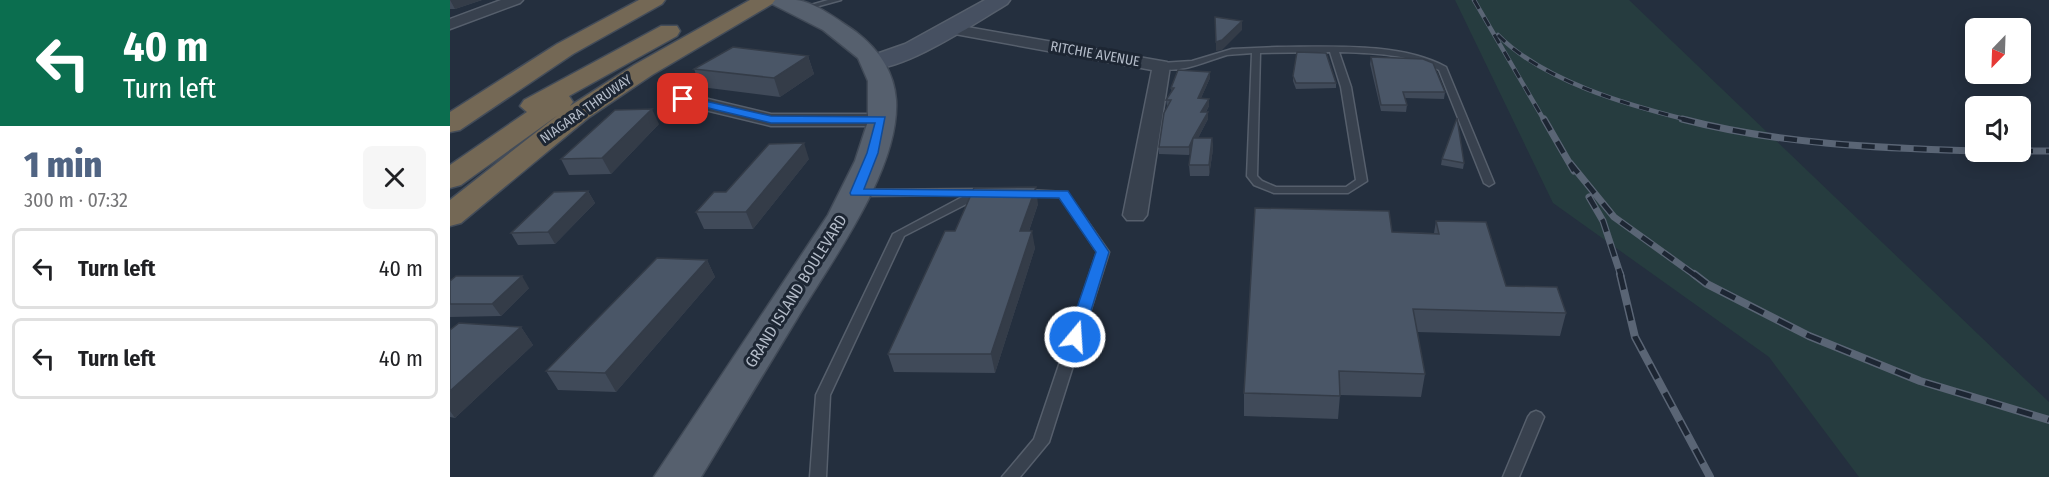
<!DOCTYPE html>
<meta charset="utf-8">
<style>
:root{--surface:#fff;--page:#f6f6f6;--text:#202124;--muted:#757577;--line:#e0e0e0;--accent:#506483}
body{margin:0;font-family:"Fira Sans Condensed",sans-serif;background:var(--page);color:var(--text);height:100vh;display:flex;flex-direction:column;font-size:22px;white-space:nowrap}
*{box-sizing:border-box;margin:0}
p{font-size:20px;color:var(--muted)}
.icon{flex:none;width:33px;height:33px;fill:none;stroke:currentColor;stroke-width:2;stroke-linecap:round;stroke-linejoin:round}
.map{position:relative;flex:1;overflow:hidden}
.sheet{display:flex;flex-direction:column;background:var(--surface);width:450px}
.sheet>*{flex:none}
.top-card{background:#0b6e4f;color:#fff;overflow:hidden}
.needle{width:39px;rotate:203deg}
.tools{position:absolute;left:1515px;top:18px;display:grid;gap:12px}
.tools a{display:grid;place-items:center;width:66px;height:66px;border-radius:9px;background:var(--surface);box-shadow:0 3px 15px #0003;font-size:30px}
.pin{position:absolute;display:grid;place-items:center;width:51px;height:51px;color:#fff;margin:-26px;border-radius:12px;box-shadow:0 3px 9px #0006}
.me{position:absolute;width:66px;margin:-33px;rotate:18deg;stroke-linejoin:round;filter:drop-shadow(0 0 4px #0008)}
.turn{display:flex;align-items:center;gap:21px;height:126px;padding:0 24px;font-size:27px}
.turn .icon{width:78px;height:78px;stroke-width:2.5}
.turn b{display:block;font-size:42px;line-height:51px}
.round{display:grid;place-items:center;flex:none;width:63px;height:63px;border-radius:9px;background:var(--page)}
.headline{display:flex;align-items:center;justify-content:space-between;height:102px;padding:0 24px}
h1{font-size:36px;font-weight:800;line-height:45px;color:var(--accent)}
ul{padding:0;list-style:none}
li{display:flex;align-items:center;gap:18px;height:81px;margin:0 12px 9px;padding:0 12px;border:3px solid var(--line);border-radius:9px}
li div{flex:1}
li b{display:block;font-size:22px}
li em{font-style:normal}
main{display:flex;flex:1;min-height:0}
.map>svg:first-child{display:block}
.green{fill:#263c3f}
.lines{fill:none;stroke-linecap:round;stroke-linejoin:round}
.service-casing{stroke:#565f6c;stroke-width:3}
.minor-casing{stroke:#565f6c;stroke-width:3}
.secondary-casing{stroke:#565f6c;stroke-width:3}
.primary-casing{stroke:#414a57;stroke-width:3}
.motorway-casing{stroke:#434c59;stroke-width:3}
.service{fill:#38414e;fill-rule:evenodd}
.minor{fill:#38414e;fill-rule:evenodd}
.secondary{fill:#465061;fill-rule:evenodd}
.primary{fill:#56606e;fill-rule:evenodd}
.motorway{fill:#746855;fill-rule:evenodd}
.rail-far2-casing{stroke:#5a6575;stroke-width:4.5}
.rail-far1-casing{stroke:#5a6575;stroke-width:7}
.rail-casing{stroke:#5a6575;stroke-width:8}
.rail-far2{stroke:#1d2633;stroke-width:3;stroke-dasharray:10;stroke-linecap:butt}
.rail-far1{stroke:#1d2633;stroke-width:4.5;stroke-dasharray:13;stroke-linecap:butt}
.rail{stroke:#1d2633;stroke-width:5;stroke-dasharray:16;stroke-linecap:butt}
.wall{fill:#404a59}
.shaded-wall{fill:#343c48}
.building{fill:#4a5667;stroke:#343c48;stroke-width:1.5}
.route{fill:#1a73e8;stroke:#114b97;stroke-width:1.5}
.labels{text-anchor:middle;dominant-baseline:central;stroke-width:6;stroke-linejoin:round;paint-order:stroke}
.far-street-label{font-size:14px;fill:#b4bcc9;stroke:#1d2633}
.street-label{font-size:16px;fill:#b4bcc9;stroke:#1d2633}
</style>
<main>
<section class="sheet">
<div class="top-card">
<div class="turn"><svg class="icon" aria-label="left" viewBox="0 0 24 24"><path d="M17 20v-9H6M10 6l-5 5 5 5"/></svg><div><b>40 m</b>Turn left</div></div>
</div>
<div class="headline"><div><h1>1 min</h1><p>300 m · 07:32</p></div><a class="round"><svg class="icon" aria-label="close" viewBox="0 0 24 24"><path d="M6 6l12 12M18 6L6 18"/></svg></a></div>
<ul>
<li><svg class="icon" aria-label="left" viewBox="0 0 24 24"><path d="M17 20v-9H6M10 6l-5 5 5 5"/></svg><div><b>Turn left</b></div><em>40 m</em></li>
<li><svg class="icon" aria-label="left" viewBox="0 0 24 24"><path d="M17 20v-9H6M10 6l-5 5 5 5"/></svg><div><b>Turn left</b></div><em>40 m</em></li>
</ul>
</section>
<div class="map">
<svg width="1599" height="477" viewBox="0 0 1599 477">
<rect width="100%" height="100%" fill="#242f3e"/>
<path class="green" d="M1005 0H1179L1599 402V477H1409L1319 357 1103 203Z"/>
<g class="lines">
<g class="service-casing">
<path id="service" d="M378 0H391L351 11 347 9Z
M827 47C879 47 950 42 996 67L1044 183 1039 186 1034 183 989 70C960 54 922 53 889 52L901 87 917 181 898 193H824L804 185 797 176 802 53C794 54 785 54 777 55 759 60 724 77 707 66L711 63 742 61 782 49ZM880 52 891 87 906 180 896 187H826L812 181 807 176 810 53Z
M537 189 543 192 541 194 534 195 454 236 380 395 376 477H360L366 395 443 234 516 195 407 196 401 193 407 190Z
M572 190 617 192 659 252 599 442 570 477H552L584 439 647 252 610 197 568 195 566 193Z
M1086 411 1091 413 1094 417 1069 477H1053L1078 417 1081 413Z"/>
</g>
<g class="minor-casing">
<path id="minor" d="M51 0H73L70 3 0 29V19Z
M500 24 717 62 720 66 697 215 693 220H677L673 215 702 70 494 32 492 29Z
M233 93 321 114H431L441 120 431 126H321L226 103 224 99Z"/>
</g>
<g class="secondary-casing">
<path id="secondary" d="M535 0H560L557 4C527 22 447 76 415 68L411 63 415 58 455 44Z"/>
</g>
<g class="primary-casing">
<path id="primary" d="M319 0C328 0 337 0 346 0 365 2 390 21 406 32 428 49 444 71 446 100 450 169 382 260 348 317 315 371 283 424 251 477H204L378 215 405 161 418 121V81L408 58 373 30 322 4Z"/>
</g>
<g class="motorway-casing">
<path id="motorway" d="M189 0H215L212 4 123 54 10 130 0 132V112L107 44Z
M300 0H325L322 4 202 75 138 118 11 223 0 226V200L108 115 11 185 0 188V165L77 112 70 106 74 100 211 26H227L230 31 227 36 119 96 123 102 120 106 184 65Z"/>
</g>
<use href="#service" class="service"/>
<use href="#minor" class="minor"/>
<use href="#secondary" class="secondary"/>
<use href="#primary" class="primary"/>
<use href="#motorway" class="motorway"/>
<g class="rail-far2-casing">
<path id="rail-far2" d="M1024 0 1094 120
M1048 35C1093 81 1177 105 1238 120"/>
</g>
<g class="rail-far1-casing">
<path id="rail-far1" d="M1094 119 1124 171
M1232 119C1328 144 1427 148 1526 151
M1570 151H1599
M1120 163 1164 217 1246 276
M1139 197 1153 221 1171 276"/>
</g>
<g class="rail-casing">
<path id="rail" d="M1170 274 1185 337 1260 477
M1244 274 1257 284 1359 336 1470 381 1599 420"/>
</g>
<use href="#rail-far2" class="rail-far2"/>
<use href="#rail-far1" class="rail-far1"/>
<use href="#rail" class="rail"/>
</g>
<path class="wall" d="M0 0H32L5 9H0Z
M358 56 364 74 330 97 251 87 244 69Z
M921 57 995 92 994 99 955 98 957 105 956 112 931 111 920 64Z
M843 76 886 83V88L846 89 843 81Z
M760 78 751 98 759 99V106L756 112 758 119 748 138H762L763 149 759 176H740L739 165 741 151 739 155 709 154V147L717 106 716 100 722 92 721 88Z
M209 124 161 174 119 175 111 159Z
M359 159 303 229H254L246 212 276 192Z
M992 159 1014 163 1013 169 991 165Z
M138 191 145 203 105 244 68 245 61 233Z
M588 204 579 231 585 248 545 373 444 372 438 354 505 231Z
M986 221 1056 286 1116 313 1110 336 967 332 975 374 971 397 890 395 888 419 794 416V393L942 232 984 233Z
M257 260 265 277 166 392 108 390 96 371Z
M0 281 79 288 51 316 0 317Z
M71 327 83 345 5 418 0 417V330Z"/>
<path class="shaded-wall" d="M0 0H32L5 9Z
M792 21V30L772 50 766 51V42Z
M358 56 364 74 330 97 324 78Z
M760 72V78L748 105V98Z
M759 99V106L752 119 751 112Z
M202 109 209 124 161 174 152 158Z
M758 112V119L739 155V147Z
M762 138 763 149 759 176V165Z
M354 143 359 159 303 229 296 212Z
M586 187 588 204 573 248 570 231Z
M138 191 145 203 105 244 98 232Z
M582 231 585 248 545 373 541 354Z
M257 260 265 277 166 392 155 373Z
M72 276 79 288 51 316 42 304Z
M71 327 83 345 5 418 0 411V391Z"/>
<path class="building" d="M765 17 792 21 772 40 766 42Z
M283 47 358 56 324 78 244 69Z
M847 52 876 53 886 83H846L843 76Z
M921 57 973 59 983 63 995 92H953L957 105H931Z
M728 70 760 72 748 98 759 99 751 112H758L743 138 739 147H709L714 113 721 100H716L724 88H721Z
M202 109 152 158 111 159 165 110Z
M1007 118 1014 163 992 159Z
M743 138H762L759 165H739Z
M354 143 296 212H246L264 192H276L319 144Z
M586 187 570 231H582L541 354H438L495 231H505L524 188Z
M138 191 98 232 61 233 104 192Z
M805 208 939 211 942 232 989 234 986 221 1036 222 1056 286 1107 287 1116 313 963 309 975 374 889 371 890 396 794 393Z
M207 258 257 260 155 373 96 371Z
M6 276H72L42 304H0V281Z
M9 323 71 327 0 391V330Z"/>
<path class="route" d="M233 96 321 116 435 117 428 153 414 189 618 191 659 252 633 337 625 342 617 337 646 252 609 198 401 195 400 193 417 153 425 123H321L229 101 228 99Z"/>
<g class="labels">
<g class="far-street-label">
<text transform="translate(645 54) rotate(10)">RITCHIE AVENUE</text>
<text transform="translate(136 109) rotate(-35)">NIAGARA THRUWAY</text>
</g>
<g class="street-label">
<text transform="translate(346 291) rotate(-58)">GRAND ISLAND BOULEVARD</text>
</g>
</g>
</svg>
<div class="tools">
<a><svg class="needle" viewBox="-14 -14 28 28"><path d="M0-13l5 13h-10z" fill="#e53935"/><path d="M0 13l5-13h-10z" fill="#757577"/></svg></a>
<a><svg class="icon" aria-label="sound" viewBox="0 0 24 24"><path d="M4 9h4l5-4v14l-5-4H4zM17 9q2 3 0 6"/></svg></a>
</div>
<div class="pin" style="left:233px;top:99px;background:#d93025"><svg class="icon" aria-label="arrive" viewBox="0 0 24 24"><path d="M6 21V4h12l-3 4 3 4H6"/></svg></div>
<svg class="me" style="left:625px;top:337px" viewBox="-20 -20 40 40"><circle r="17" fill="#1a73e8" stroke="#fff" stroke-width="3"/><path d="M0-11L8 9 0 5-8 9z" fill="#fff"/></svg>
</div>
</main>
